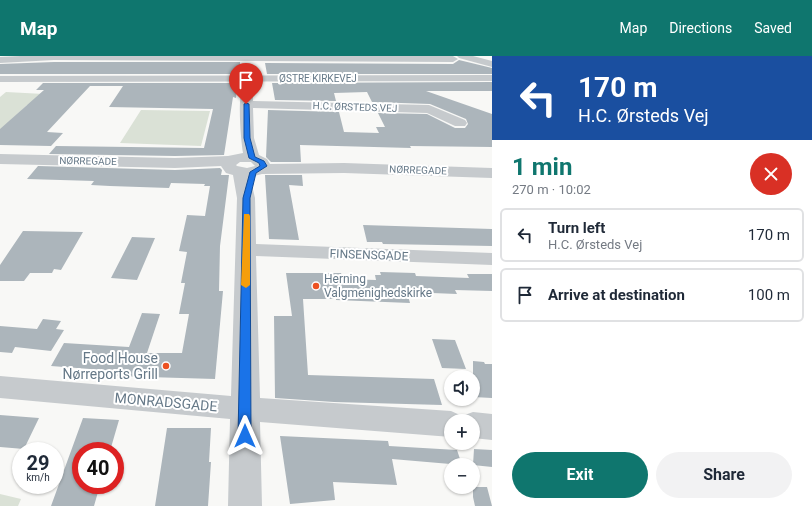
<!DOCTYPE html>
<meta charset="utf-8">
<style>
:root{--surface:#fff;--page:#f2f2f3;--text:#1f2937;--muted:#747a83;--line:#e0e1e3;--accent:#0f766e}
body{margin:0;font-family:Roboto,sans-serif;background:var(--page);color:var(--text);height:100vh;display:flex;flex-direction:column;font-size:15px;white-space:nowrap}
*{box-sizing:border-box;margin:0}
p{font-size:13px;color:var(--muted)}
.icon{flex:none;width:22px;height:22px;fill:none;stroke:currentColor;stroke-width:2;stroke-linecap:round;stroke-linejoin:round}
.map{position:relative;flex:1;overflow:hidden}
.panel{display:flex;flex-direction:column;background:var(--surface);width:320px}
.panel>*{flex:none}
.top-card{background:#1a4fa0;color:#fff;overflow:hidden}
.controls{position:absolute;left:444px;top:314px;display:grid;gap:8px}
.controls a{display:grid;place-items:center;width:36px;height:36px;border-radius:50%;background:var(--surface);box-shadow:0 1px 3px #0004;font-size:20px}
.speed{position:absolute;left:12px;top:386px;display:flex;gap:8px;font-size:20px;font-weight:700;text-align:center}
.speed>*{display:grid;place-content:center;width:52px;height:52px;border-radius:50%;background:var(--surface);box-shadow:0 1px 3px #0004;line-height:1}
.speed small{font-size:10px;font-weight:400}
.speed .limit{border:6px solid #d22;background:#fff;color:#111}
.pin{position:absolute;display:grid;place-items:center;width:34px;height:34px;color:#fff;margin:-41px -17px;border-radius:50% 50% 50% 0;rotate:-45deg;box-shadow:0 0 4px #0007}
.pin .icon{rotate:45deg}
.me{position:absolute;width:44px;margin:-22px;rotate:0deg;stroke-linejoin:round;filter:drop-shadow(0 0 3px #0008)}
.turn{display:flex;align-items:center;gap:14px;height:84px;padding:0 20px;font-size:18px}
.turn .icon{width:52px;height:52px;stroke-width:2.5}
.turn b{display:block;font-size:28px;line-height:34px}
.round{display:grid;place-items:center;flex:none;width:42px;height:42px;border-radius:21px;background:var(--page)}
.summary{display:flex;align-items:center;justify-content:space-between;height:68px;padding:0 20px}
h1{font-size:24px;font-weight:700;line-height:30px;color:var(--accent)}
.button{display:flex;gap:8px;margin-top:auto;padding:8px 20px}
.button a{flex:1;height:46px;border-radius:24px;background:var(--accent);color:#fff;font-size:16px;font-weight:700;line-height:46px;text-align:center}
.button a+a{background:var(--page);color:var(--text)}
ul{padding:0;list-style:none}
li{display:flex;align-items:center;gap:12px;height:54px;margin:0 8px 6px;padding:0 12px;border:2px solid var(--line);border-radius:6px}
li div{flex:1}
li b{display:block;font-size:15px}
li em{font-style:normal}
header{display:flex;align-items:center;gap:24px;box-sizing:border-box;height:56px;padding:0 20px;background:var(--accent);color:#fff}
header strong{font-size:19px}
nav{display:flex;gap:22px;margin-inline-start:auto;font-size:14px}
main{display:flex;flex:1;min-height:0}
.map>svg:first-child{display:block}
.green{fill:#dae1d6}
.building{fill:#acb5bb}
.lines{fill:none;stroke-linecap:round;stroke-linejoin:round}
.minor{fill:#c6cacd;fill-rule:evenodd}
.route{fill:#1a73e8;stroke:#114b97}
.slow{fill:#f59e0b}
.poi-dot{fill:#ed5121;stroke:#fff;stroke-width:1.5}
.labels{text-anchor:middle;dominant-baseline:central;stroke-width:4;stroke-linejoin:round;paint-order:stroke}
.far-street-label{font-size:10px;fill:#667988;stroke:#fff}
.street-label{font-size:12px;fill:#667988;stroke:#fff}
.poi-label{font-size:12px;fill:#667988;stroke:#fff;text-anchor:start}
.near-poi-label{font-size:14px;fill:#667988;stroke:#fff;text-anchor:end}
.near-street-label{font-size:14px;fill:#667988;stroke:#fff}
</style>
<header>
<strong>Map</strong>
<nav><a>Map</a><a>Directions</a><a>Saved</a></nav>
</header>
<main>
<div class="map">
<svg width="492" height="450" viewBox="0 0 492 450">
<rect width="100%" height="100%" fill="#f8f8f6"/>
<path class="green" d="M6 36 44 38 71 50 27 49 0 74V41Z
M141 54 210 55 201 90 120 87Z
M0 438 21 443 18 450H0Z"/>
<path class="building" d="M459 4 492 12V18H267L265 7 453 8Z
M54 6H240L241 18H0V8Z
M492 26V35H426L492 58V91L410 90 411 92 300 89 301 106H271L266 101 268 54 339 56 344 76 379 77 376 71H385L378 57 427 58 455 72H465L468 68 466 63 430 48 372 46 367 36 334 37 336 45 275 44 272 27Z
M43 27H240V32H237L236 42 233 41 224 99 175 100 49 98 56 90 204 92 213 53 109 51 123 30H90L47 76 63 77 51 90 0 89V73L44 34H36Z
M38 110 175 114 220 112 222 114 221 119H229L220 190 219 235H223L215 323 114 320 116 315 51 310 64 287 129 291 142 257 160 258 147 297H182L189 258H179L185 227H181L187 196 179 195 187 159 205 160 210 130H204L205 128 171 127 169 132 110 130 91 129 94 125 27 123Z
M265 119H302L303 130 289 129 299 184 269 183Z
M363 169 492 173V190L383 188 382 186H367Z
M23 175 83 176 61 214 54 213 52 217H30L24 225H0V209Z
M132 181 155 182 137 224 111 222Z
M380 216 415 217 416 220 469 222 467 218H492V235L455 234 457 238 407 236 410 247 336 244V243H303L308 319 434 323 442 349 334 346 275 342 274 260H292L286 217H341L343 223 376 224 375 219H381Z
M43 263 61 265 56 273 64 274 51 295 15 291 12 297 0 296V270L37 273Z
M432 283 455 284 466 313 442 312Z
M473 305 484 306 485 308H492V342L473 341Z
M0 359 39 362 24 393 0 391Z
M83 362 119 364 110 395H81V429H100L94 450H51Z
M167 372H211L209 406H211L208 450H155Z
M280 380 388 385 389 390 457 394 462 409 392 403 397 429 333 426 335 444 290 448Z
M474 393 492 394V411L473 409Z
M473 431H487L492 450H475L473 441Z"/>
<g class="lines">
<path class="minor" d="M20 0H453L458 3 453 6 54 4 0 7V1Z
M457 0H473L492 5V11L459 2Z
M492 19V25L0 26V20Z
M247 31 251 32 253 34V45L429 49 465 64 467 67 465 70H455L427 57 253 52 254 82 259 99 267 103 270 108 344 107 492 112V122L344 117 262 118 250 121 255 142 256 188 492 197V209L256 200 260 342 451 355 462 360 473 356 492 358V384L473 382V365H451V381L260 366 262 450H228L230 363 0 342V320L231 340 237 142 233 119 226 117 221 110 175 112 0 108V98L175 102 228 100 243 97C241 85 237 41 243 32ZM240 106H251L255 110 247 112 237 110 236 109Z"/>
</g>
<path class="route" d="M246 47 249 48 250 82 255 101 264 105 267 110 256 117 250 142 251 380 249 384 245 386 240 384 238 380 243 142 250 116 260 110 259 107 249 102 244 82V48Z"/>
<path class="slow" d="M244 158H249L250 160V229L246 232 241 229Z"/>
<g class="poi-dot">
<circle cx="316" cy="230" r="4"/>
<circle cx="166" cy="310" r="4"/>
</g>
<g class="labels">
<g class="far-street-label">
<text x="318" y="22">ØSTRE KIRKEVEJ</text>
<text transform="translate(355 51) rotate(2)">H.C. ØRSTEDS VEJ</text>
<text transform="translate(88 105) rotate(1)">NØRREGADE</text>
<text transform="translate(418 114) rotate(2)">NØRREGADE</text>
</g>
<g class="street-label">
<text transform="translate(369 199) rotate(2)">FINSENSGADE</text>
</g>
<g class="poi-label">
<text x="324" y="223">Herning<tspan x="324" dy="14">Valgmenighedskirke</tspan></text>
</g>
<g class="near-poi-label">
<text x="158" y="302">Food House<tspan x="158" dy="16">Nørreports Grill</tspan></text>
</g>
<g class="near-street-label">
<text transform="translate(166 346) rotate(5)">MONRADSGADE</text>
</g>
</g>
</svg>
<div class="controls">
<a><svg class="icon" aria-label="sound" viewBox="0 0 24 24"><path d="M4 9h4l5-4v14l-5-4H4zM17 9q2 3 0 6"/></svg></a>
<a>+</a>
<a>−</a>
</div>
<div class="speed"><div>29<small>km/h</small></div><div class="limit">40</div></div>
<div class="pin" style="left:246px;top:48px;background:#d93025"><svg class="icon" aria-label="arrive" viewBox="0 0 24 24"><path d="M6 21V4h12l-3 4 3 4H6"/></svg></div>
<svg class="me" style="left:245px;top:380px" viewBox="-20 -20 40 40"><path d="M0-17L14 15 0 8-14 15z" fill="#1a73e8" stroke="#fff" stroke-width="4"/></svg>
</div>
<section class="panel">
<div class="top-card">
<div class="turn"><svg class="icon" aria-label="left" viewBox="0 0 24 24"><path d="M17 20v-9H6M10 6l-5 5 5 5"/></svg><div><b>170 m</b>H.C. Ørsteds Vej</div></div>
</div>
<div class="summary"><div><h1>1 min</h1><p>270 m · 10:02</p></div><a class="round" style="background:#d93025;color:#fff"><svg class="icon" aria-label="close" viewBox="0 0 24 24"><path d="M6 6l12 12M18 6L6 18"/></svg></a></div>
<ul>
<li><svg class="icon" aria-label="left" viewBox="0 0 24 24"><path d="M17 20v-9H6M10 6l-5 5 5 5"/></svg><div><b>Turn left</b><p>H.C. Ørsteds Vej</p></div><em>170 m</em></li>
<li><svg class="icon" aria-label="arrive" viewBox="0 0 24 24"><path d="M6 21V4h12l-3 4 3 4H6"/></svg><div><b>Arrive at destination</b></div><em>100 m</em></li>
</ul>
<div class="button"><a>Exit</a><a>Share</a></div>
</section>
</main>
